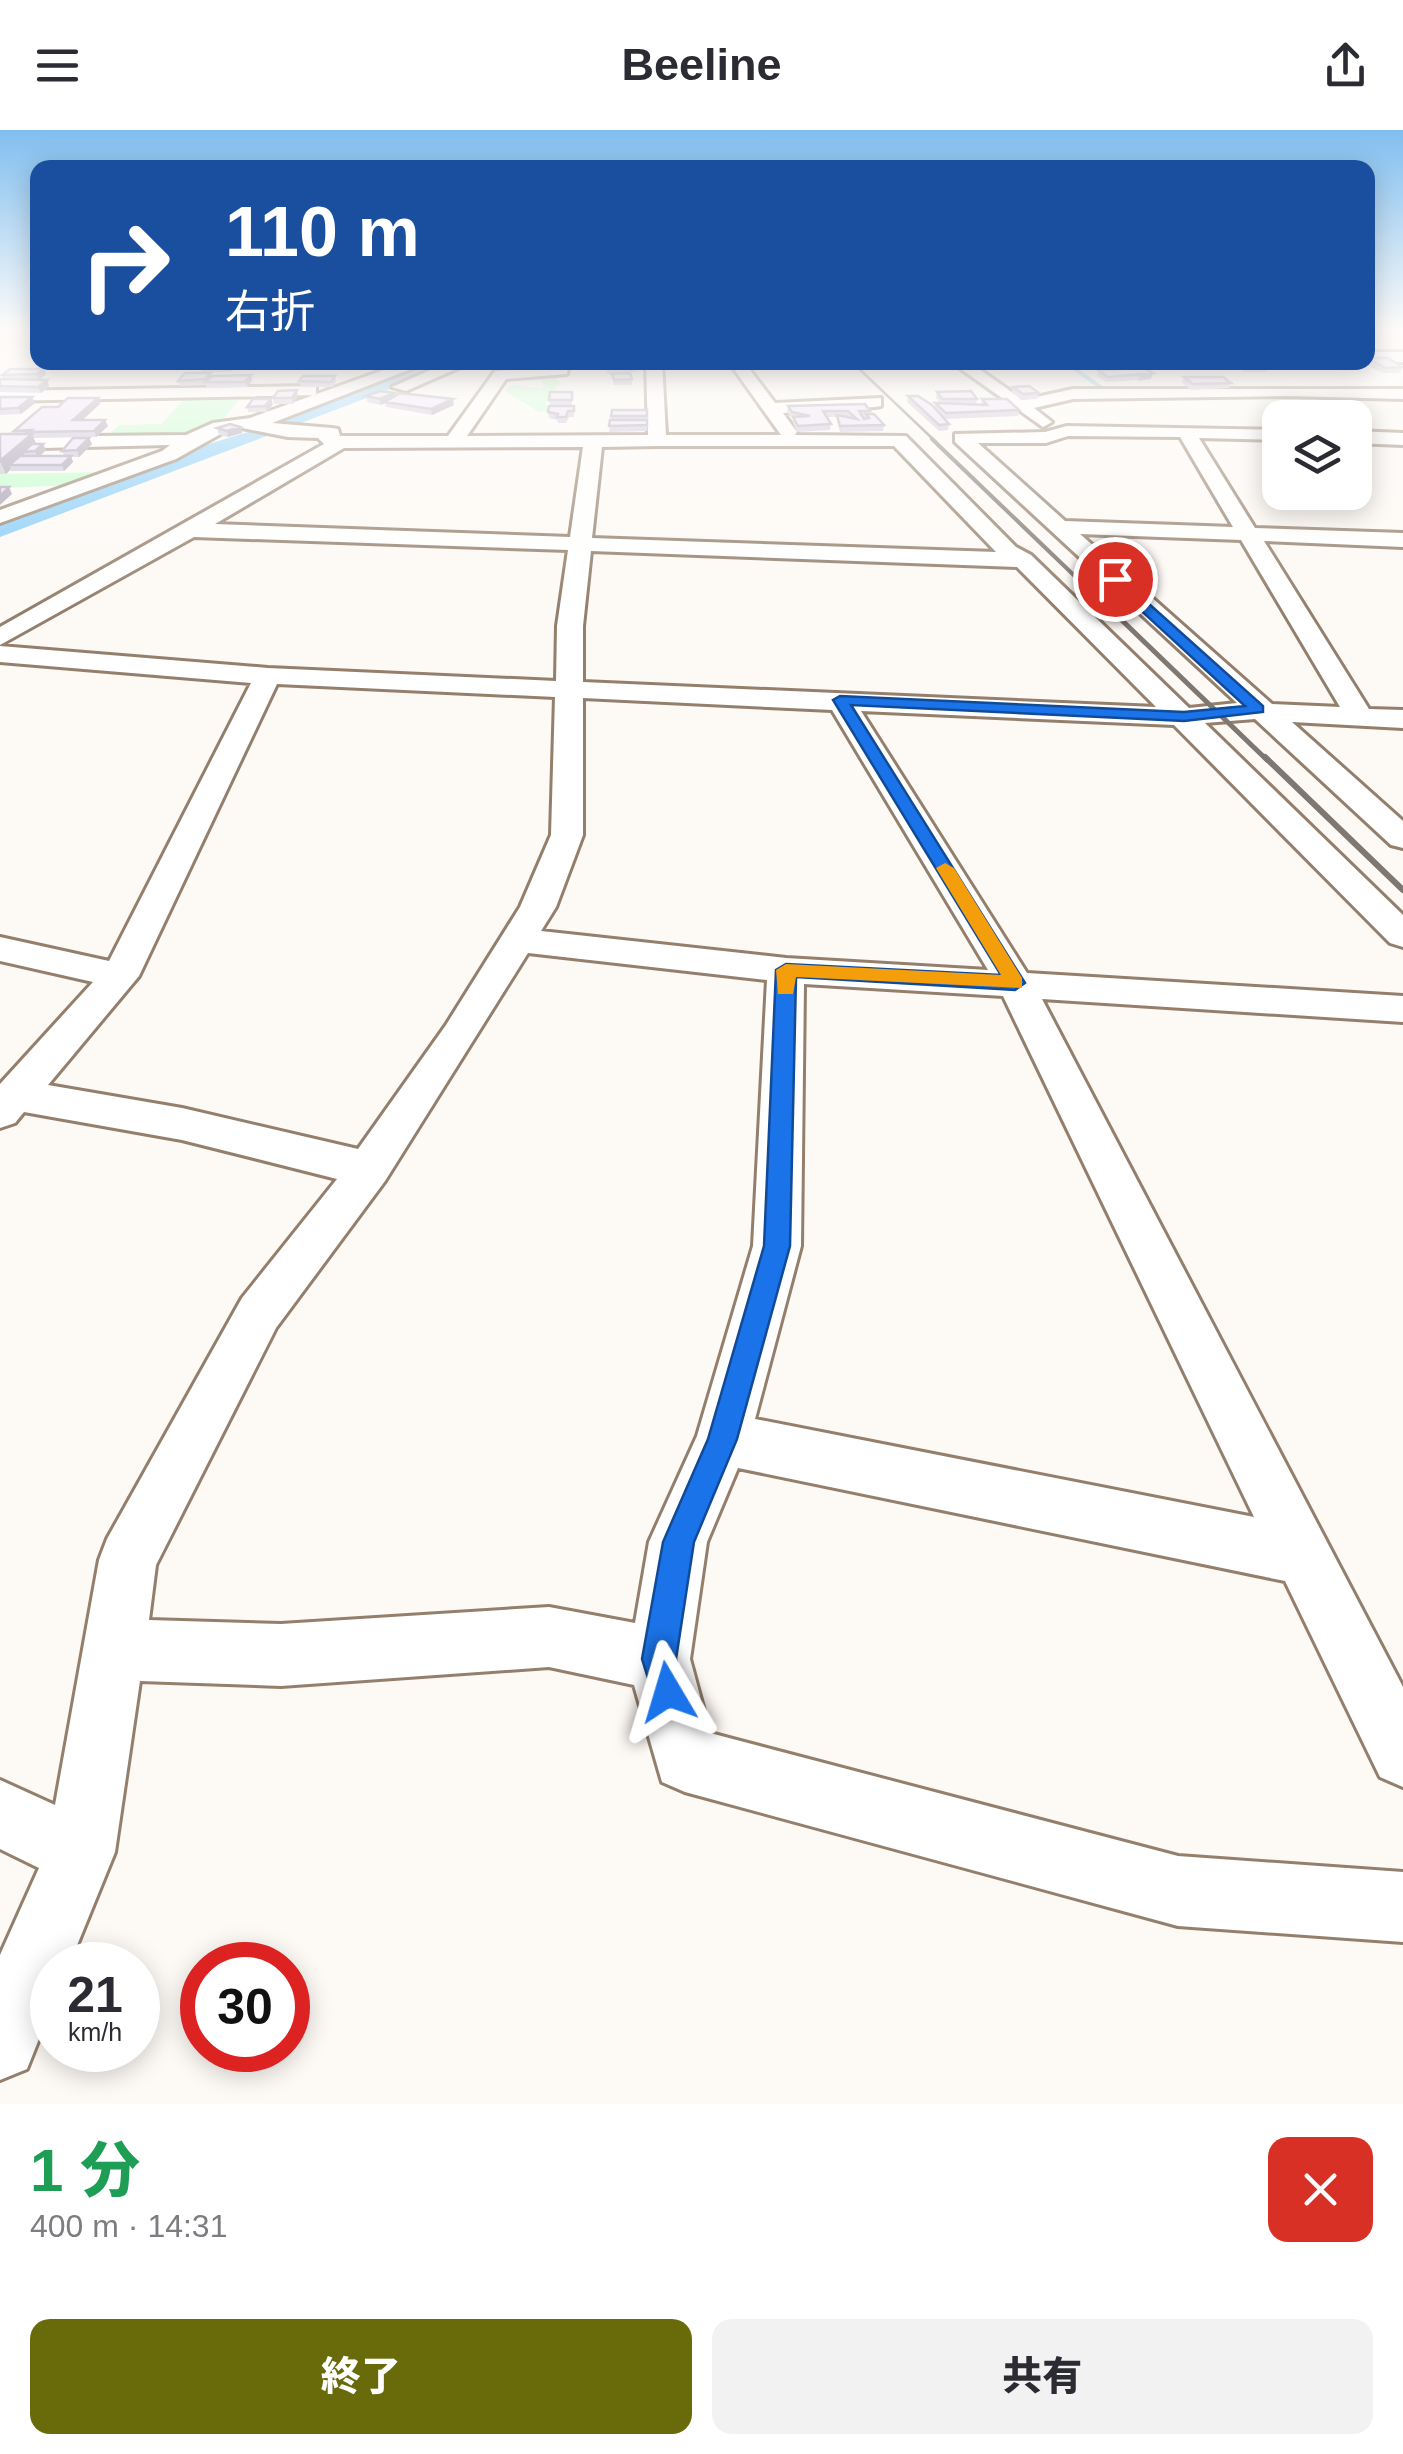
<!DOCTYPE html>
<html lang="ja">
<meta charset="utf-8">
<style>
:root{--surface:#fff;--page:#f2f2f3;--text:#2b2b33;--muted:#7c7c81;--accent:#696b0a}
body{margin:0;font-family:Arial,"Noto Sans JP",sans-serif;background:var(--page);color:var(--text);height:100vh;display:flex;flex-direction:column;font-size:38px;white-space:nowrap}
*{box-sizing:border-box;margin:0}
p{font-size:32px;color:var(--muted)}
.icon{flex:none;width:55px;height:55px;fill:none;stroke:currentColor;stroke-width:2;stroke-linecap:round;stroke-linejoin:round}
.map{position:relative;height:1974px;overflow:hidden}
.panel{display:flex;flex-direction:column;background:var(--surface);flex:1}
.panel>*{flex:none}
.banner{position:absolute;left:30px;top:30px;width:1345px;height:210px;border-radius:20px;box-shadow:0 5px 25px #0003;background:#1a4fa0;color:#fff;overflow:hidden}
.controls{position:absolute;left:1262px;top:270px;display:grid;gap:20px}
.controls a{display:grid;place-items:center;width:110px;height:110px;border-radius:20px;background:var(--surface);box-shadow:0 5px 25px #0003;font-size:50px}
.speed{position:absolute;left:30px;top:1812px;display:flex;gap:20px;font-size:50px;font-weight:700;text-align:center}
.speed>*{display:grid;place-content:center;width:130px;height:130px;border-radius:50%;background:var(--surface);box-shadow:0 5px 25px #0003;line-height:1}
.speed small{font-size:25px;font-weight:400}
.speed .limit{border:15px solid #d22;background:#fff;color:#111}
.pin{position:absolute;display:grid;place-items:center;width:85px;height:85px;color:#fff;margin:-42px;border:5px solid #fff;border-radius:50%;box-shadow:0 2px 10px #0007}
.me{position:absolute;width:110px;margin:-55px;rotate:353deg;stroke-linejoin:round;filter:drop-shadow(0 0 8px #0008)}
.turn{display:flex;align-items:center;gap:35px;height:210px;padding:0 30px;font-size:45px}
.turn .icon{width:130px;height:130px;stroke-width:2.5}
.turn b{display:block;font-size:70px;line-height:85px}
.round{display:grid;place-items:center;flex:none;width:105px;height:105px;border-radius:20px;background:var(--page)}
.head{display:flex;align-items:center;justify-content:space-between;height:170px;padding:0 30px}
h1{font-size:60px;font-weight:800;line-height:75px;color:#1e9e55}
.button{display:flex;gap:20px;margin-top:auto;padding:20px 30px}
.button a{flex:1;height:115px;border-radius:20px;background:var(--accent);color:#fff;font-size:40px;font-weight:800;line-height:115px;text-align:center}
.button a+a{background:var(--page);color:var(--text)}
header{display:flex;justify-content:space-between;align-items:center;height:130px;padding:0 30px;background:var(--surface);font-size:45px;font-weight:800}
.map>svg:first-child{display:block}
.green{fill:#c1feca}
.water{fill:#84ccf9}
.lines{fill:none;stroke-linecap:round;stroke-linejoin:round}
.stream{fill:#84ccf9;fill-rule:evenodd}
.minor-casing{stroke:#937f6c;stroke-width:6}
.minor{fill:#fff;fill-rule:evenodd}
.rail-far3{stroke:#7e7871;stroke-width:2.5}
.rail-far2{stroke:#7e7871;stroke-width:4}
.rail-far1{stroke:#7e7871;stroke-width:5}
.rail{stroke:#7e7871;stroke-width:6}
.wall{fill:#c8c0d6}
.shaded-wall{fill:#a39cae}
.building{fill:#e9dff9;stroke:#a39cae;stroke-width:2.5}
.route{fill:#1a73e8;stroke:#114b97;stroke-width:2.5}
.slow{fill:#f59e0b}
</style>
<header><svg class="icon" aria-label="menu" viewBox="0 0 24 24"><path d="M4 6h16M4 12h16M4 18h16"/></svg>Beeline<svg class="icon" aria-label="share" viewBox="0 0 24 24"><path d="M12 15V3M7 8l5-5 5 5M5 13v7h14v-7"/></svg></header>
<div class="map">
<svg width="1403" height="1974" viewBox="0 0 1403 1974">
<rect width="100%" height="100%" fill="#fdf9f5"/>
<path class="green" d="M543 246H554L562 255 554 257 561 266 548 268 546 275 556 280 539 282 504 260C515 249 531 261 544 257L539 248Z
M235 265 241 267 217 297 192 306 107 307 119 295 161 294 187 266Z
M112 342 75 355 0 358V344Z"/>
<path class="water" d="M432 233H459L0 407V390L196 318 277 293 282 287Z"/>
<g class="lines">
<path class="stream" d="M955 232 998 265V267H994L949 232Z
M1068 232 1108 260V262H1104L1062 232Z"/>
<g class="minor-casing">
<path id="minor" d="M1368 222H1403V232H1368Z
M406 232H429L272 293 332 298 338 299 340 306H448L495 241 553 237V232H569L567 244 506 249 467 306 648 305 646 232H662L666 305H781L729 232H744L775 273 881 268V276L875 277 783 283 797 302 795 305 906 306 1016 417 1031 425 1189 578 1237 573 955 312V304L1045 302 1067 296 1280 300V310L1199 308 1255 398 1403 403V417L1264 411 1369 579 1403 580V598L1292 592 1403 691V718L1391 715 1255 589 1205 593 1403 785V817L1390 813 1174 595 861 581 1027 843 1403 866V892L1042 869 1403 1557V1657L1380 1647 1285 1451 738 1338 707 1412 690 1529 710 1603 1178 1726 1403 1742V1812L1178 1796 685 1662 662 1652 634 1555 549 1537 281 1556 140 1551 115 1722 69 1835H52V1876L27 1939 0 1950V1825L39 1738 0 1719V1650L55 1675 99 1430 107 1409 242 1168 337 1049 182 1010 24 982 15 993 0 998V954L93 852 0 831V807L109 831 251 553 0 532V516L268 538 556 551 557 496 568 420 194 407 0 515V497L324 314 318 308 288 307 242 298 226 301 176 329 0 393V380L162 321 170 315 0 319V307L186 305 213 293 250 288ZM1068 306 1180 307 1233 397 1065 391 978 313H1046ZM658 316H894L996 422 592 408 602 317ZM583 317 570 407 215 394 344 318ZM1080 404 1241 410 1340 577 1272 574ZM591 421 1017 437 1156 577 583 552V496ZM277 554 555 567 551 705 520 777 446 895 358 1019 182 978 48 955 139 846ZM583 568 832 580 988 840 786 828 541 801 556 777 583 705ZM528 823 767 850 753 1116 697 1306 649 1412 635 1493 549 1477 281 1494 149 1490 156 1435 276 1198 385 1051ZM804 854 1003 866 1254 1387 755 1289 801 1116Z
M449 232H472L406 261 392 257Z
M951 232H969L1023 270 1073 259H1403V269L1288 266 1073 269 1034 278 1052 292 1043 297Z
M310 256 316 257V265L0 271V261Z
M1355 301 1403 303V315L1355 313Z"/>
</g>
<use href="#minor" class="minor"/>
<path class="rail-far3" d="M852 232 935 311"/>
<path class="rail-far2" d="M932 309 1081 452"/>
<path class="rail-far1" d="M1079 449 1267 630"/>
<path class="rail" d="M1265 627 1403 760"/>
</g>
<path class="wall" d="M1372 199H1402L1378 202Z
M1368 228 1402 237 1400 243H1383L1362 233 1368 232Z
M203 232H236L237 235 231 242H201L200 237Z
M523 232H547L543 238 524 237Z
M987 232 1023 233 1022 238 994 240Z
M1030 232H1065L1064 236 1034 237Z
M1237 232H1263L1268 237 1266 242H1244L1236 235Z
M605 233 636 237 637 242 607 244Z
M1098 240 1153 243 1151 249 1106 252 1097 246Z
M211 243V246L251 245 252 251 247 257 207 258 206 255 179 256 178 251Z
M46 244 40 250H47L49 256 41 263 0 262V249H3L2 245Z
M612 244 632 249V255H614Z
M335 246 336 251 333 257H301L299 251Z
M1184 247 1231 253 1229 258 1191 260 1182 253Z
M1013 257 1039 263 1037 269 1021 270 1012 262Z
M572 262V275L550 276 549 270Z
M937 262 977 269 976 274 981 275 982 269 1019 280 1018 286 945 289 949 294 948 300 939 301 907 272 908 266 935 278V273H940L936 268Z
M394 263V266L454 275 432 285 386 277 385 273 381 275 367 272 366 266Z
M298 266 293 274H274L273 268Z
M0 267 35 273 21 284 0 285Z
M98 268 100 274 82 290 108 296 96 307 34 308 36 314 46 320 39 326H64L62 321 89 308 92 314 79 327H71L73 332 64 341H11V339L6 344H0V304H15L14 301 58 277Z
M273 274 267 282H248L247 277Z
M574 276V287H569L566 293H558L557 290 549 288 548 282Z
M788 276 870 281 869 284 884 295 883 301 840 302 836 287H826L831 294 830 300 797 302 793 293V289L787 282Z
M611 286H648L647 301 609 302Z
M240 297 242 303 228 307 219 305 217 298Z"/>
<path class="shaded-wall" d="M232 232H236L237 235 231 242 229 236Z
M44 239 46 244 39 250 37 244Z
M1153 243 1151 249 1138 251 1140 245Z
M251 245 252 251 247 257 245 252Z
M47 250 49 256 41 263 38 257Z
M297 260 298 266 293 274 292 268Z
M394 263 395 269 385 272V273L381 275 380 269Z
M32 267 35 273 21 284 18 278Z
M98 268 100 274 76 296 73 290Z
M271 269 273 274 267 282 265 276Z
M453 269 454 275 432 285 431 279Z
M105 290 108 296 96 307 94 301Z
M240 297 242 303 228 307 227 301Z
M32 304 37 316 23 322 25 326 9 335 11 339 6 344 0 331Z
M89 308 92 314 79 327 77 320Z
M43 314 46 320 38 328 35 321Z
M71 326 73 332 64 341 62 335Z
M9 357 12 364 0 375V366Z"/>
<path class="building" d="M1368 228H1388L1402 237 1385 238Z
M203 232H232L229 236 200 237Z
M635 232 636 237 607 238 605 233Z
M993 232H1022L1023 233 995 234Z
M1241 232H1263L1268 237H1246Z
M1144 238 1153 243 1108 247 1098 240Z
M10 239H44L37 244 2 245Z
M185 243H211L205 249 178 251Z
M630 243 632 249 614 250 612 244Z
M251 245 245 252H205L212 246Z
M303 246H335L331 252 299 251Z
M1184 247H1223L1231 253 1193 254Z
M0 249 47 250 38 257 0 256Z
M1029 256 1039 263 1023 264 1013 257Z
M297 260 292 268H273L278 261Z
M380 261 394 263 380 269 366 266Z
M971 261 977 269H942L937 262Z
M550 262H572V270H549Z
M400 263 453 269 431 279 385 272Z
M908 266H918L932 275 949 294 939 295Z
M0 267H32L18 278 0 279Z
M68 268H98L73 290H105L94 301 28 302 31 300 14 301 42 277H58Z
M253 269H271L265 276 247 277Z
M982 269H1007L1019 280 946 283 935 273 987 275Z
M865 274 870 281H859L864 289 869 288 866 284H874L884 295 840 296 837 285 857 289 848 281H823L831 294 798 296 793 287 810 286 792 282 788 276Z
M549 276H574V281H568L566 287H557L558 284 548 282Z
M612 280H647V286H611Z
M610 290H647V295L609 296Z
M230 294 240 297 227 301 217 298Z
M0 304H32L0 331Z
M73 308H89L77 320 62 321Z
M32 314H43L35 321 23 322Z
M20 326H71L62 335H9Z
M0 357H9L0 366Z"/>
<linearGradient id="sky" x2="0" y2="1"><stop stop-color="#80beef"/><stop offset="0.42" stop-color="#fefcfa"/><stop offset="1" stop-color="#fefcfa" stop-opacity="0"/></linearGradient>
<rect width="1403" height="476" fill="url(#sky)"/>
<path class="route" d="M1110 447H1119L1263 576V582L1184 591 851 575 1025 853 1015 860 796 847 790 1116 737 1309 694 1412 676 1529 684 1562 679 1574 668 1579 656 1574 642 1529 663 1412 708 1309 764 1116 776 840 786 834 1001 845 833 570 840 566 1184 582 1245 576 1110 452Z"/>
<path class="slow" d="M945 733 954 738 1022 848V858L796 847 793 864H778L776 840 786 834 1001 845 936 738Z"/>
</svg>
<div class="controls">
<a><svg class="icon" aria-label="layers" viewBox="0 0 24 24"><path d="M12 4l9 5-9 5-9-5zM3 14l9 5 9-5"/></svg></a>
</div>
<div class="speed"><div>21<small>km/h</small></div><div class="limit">30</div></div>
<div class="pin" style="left:1115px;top:449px;background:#d93025"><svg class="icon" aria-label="arrive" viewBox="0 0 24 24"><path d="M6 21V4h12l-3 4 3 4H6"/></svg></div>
<svg class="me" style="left:668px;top:1562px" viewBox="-20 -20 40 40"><path d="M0-17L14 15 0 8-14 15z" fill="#1a73e8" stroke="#fff" stroke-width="4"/></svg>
<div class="banner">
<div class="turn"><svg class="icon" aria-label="right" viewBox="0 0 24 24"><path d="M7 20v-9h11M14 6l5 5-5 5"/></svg><div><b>110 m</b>右折</div></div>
</div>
</div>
<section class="panel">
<div class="head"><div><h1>1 分</h1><p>400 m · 14:31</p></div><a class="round" style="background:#d93025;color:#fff"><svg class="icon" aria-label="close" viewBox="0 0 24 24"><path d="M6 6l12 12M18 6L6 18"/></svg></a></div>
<div class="button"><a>終了</a><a>共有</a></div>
</section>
